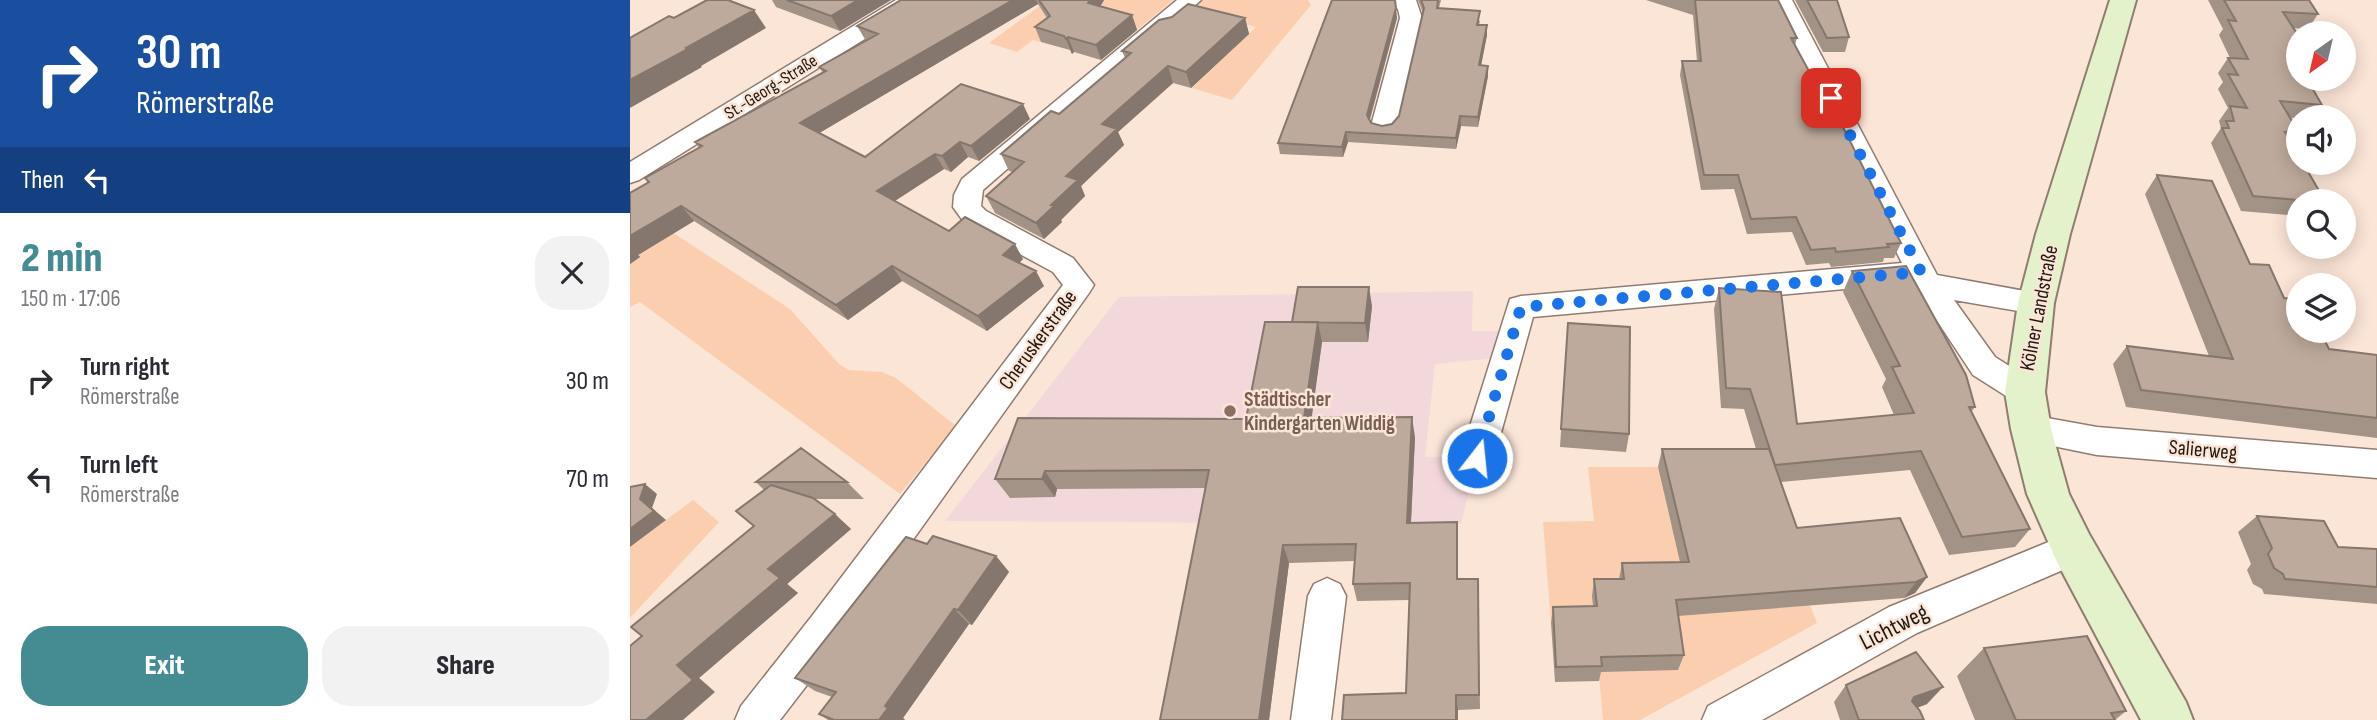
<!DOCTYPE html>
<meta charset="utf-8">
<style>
:root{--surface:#fff;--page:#f2f2f3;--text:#2b2b33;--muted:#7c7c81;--accent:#458c92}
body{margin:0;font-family:"Sofia Sans Condensed",sans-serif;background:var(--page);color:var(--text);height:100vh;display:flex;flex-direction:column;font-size:26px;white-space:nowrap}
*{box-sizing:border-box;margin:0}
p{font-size:23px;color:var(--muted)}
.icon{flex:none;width:38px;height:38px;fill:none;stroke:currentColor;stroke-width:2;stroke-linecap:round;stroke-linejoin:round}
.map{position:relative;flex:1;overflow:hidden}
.sheet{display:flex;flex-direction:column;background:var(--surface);width:630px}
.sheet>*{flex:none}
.banner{background:#1a4fa0;color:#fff;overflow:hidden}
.needle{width:46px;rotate:214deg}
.fabs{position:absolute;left:1656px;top:21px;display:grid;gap:14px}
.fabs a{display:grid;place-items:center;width:70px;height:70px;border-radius:50%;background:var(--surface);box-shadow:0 4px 18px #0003;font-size:35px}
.pin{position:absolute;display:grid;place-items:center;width:60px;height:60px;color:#fff;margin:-30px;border-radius:14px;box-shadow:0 4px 10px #0006}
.me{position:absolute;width:77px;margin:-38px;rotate:16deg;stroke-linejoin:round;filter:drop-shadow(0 0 5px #0008)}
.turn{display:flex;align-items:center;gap:24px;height:147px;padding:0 21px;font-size:32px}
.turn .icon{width:91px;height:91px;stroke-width:2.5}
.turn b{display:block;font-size:49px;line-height:60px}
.then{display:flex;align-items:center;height:66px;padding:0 21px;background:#0003;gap:14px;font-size:26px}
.round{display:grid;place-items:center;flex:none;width:74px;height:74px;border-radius:28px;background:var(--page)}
.headline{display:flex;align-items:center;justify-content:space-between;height:119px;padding:0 21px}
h1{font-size:42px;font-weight:800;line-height:52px;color:var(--accent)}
.action{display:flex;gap:14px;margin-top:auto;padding:14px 21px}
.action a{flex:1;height:80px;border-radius:28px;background:var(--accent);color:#fff;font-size:28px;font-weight:800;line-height:80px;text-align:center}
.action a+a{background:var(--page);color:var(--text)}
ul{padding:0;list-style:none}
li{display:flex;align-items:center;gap:21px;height:98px;padding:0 21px}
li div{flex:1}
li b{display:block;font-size:26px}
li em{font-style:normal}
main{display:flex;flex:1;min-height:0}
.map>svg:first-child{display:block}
.education{fill:#f3d8db}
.green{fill:#fbceb0}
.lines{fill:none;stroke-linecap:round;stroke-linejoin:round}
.street-casing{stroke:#907c70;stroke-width:3}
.secondary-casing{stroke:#907c70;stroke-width:4}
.street{fill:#fff;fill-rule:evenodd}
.secondary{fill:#e3f2ca;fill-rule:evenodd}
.wall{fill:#a39286}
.shaded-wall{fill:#85776d}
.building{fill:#beaa9c;stroke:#85776d;stroke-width:2}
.route{stroke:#1a73e8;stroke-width:12;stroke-dasharray:0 21.6}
.education-dot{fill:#8d6e63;stroke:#fbe5d7;stroke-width:2.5}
.labels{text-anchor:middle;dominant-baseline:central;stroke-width:5;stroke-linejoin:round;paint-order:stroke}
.far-street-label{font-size:18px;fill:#201813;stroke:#fbe5d7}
.street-label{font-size:21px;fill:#201813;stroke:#fbe5d7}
.education-label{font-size:21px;font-weight:bold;fill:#785e54;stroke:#fbe5d7;text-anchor:start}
.near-street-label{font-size:24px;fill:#201813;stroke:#fbe5d7}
</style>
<main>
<section class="sheet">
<div class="banner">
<div class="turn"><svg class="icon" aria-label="right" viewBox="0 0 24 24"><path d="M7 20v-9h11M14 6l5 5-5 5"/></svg><div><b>30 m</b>Römerstraße</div></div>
<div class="then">Then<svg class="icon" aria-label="left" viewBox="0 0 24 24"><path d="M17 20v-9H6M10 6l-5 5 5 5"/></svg></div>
</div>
<div class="headline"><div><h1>2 min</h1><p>150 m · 17:06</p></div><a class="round"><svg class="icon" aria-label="close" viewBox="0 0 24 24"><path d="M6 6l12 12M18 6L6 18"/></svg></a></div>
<ul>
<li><svg class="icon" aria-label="right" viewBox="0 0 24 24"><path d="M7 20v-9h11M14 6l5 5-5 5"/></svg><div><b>Turn right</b><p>Römerstraße</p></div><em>30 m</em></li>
<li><svg class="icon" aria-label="left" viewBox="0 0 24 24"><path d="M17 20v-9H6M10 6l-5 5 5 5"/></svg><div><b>Turn left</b><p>Römerstraße</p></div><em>70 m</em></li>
</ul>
<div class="action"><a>Exit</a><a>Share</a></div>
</section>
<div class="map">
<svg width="1747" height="720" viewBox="0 0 1747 720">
<rect width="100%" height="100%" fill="#fbe5d7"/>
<path class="education" d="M843 291 842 331H871L865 358 805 364 795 457 847 458 831 524 315 521 489 297Z"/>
<path class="green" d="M418 0H543L474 57 431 26 410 42 403 40 387 52 359 43Z
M572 0H678L681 5 602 100 562 88 626 27 561 10Z
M28 223 160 309 209 364 219 370 252 372 266 378 326 426 270 494 10 302 0 307V263Z
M958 467H1028L1041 525 1180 605 1187 623 1010 720H973L964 622 921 623 913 522 964 521Z
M63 500 89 522 0 618V547Z"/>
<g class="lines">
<g class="street-casing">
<path id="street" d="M266 0H292L289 5 9 180 0 183V162Z
M547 0H571L353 190 351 206 356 211 443 258 464 285 459 293 210 642 150 720H105L111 706 182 616 433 285 423 272 336 225 323 207 324 195 332 179Z
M756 0H786L792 18 767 126 763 132 754 134 745 132 741 126 770 18 768 9Z
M1140 0H1162L1307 275 1417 295 1421 303 1417 311 1406 314 1324 300 1365 357 1406 383 1411 392 1406 401 1395 405 1384 401 1343 375 1282 283 903 317 864 458 859 468 847 472 835 468 830 458 880 299 891 296 1272 263Z
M1401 415 1467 427 1747 450V478L1467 455 1389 439 1384 429 1389 419Z
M1443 532 1456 536 1461 548 1456 560 1287 633 1132 720H1072L1078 706 1259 607Z
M697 578 710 584 716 596 701 720H661L678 596 684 584Z"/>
</g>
<g class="secondary-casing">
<path id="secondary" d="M1480 0H1506L1440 234 1424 303 1415 392 1421 429 1439 494 1459 534 1556 702 1563 720H1511L1427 562 1397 494 1381 429 1375 392 1388 303 1406 234Z"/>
</g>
<use href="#street" class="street"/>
<use href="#secondary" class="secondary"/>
</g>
<path class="wall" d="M142 0H261L210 31 146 7Z
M271 0H474L470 7 502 15 507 30 471 60 444 52 442 54 440 50 411 42 405 27 417 18 408 4 189 133 235 157 400 119 349 161 338 157 321 172 314 169 265 201 319 231 393 259 389 263 414 286 357 331 272 281 218 320 64 221 8 255 10 257 0 264 18 183 15 178 69 148 65 142 193 73 189 67 236 41 227 26Z
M788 0H811L809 8 850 21 849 25H857V35L851 65 858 76 848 127 831 126 826 149 718 142 713 157 650 154 648 143 767 18 740 120 741 123 752 126 762 124 769 116 793 13Z
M1016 0H1148L1167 38 1165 45 1271 243 1264 258H1254L1253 262 1201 267 1199 263 1176 265 1162 232 1117 234 1104 189 1071 190 1050 75 1052 61H1067L1063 15Z
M1165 0H1207L1219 37 1215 52H1193Z
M1578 0H1679L1688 14 1678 29 1663 28 1668 79 1692 105 1682 117 1660 118 1668 131V135L1661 143 1695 201H1668V216L1611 211 1581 143 1591 128 1589 121 1598 108 1588 89 1593 82 1588 73 1598 58H1600L1589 35 1593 29Z
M615 18 619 34 561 88 543 83 488 132 494 145 451 186 455 196 431 220 432 222 414 239 365 213 356 196 383 172 379 171 371 154 429 114 495 58 492 51Z
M1527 175 1620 264 1654 298 1699 349 1747 355V438L1496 407 1483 364 1497 346 1579 356 1515 194Z
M1222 271 1345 407 1341 412 1400 529 1385 547 1319 555 1280 470 1151 482 1167 528 1297 577 1285 593 1274 598 1048 616 1054 655 1048 670 971 672 969 681 925 682 921 623 923 607 963 606 962 596 964 579H989L992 563 1050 562 1028 467 1032 449H1126L1114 409 1091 408 1084 309 1089 288 1167 424 1264 415 1252 387 1256 379 1213 292Z
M742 306 738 342H692L681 418 785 437 781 523 828 540V579H848L850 709 828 710 776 693 780 600 727 601 723 584 724 561 659 563 639 720H530L575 488 427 489 425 497 380 498 365 479 616 419 662 322Z
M938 323 999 434 996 452 930 447Z
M126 482H217L234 499H184L221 529 157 584 168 593 69 678 85 692 12 636 123 526 134 490Z
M1627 516 1708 547 1747 549V604L1634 594 1632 589 1623 584 1617 570 1621 564 1608 532Z
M297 544 366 556 379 572 342 625 339 624 273 718 275 720H198L189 714 202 697 185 691 165 678Z
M1354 648 1496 711 1485 720H1345L1327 676Z
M1216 685 1297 704 1287 708 1294 720H1210L1204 702Z"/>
<path class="shaded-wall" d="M228 0H261L210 31 201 16Z
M383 0H406L408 4 181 138 170 123Z
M460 0H474L463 18 458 3Z
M766 8 767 18 738 125 737 115Z
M124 10 136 28 71 66 72 67 0 108V80Z
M502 15 507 30 471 60 466 45Z
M615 18 619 34 561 88 556 72Z
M857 25V35L849 76V65Z
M438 37 444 52 442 54 436 39Z
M538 66 543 83 488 132 494 145 451 186 455 196 431 220 432 222 414 239 406 223 421 205 436 176 472 124Z
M858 66V76L848 127V117Z
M393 104 400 119 349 161 341 146Z
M830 116 831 126 826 149V138Z
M716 132 718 142 713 157 712 147Z
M330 142 338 157 321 172 312 156Z
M305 154 314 169 257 206 247 191Z
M51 206 64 221 8 255 10 257 0 264V236Z
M385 244 393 259 382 270 373 255Z
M262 266 272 281 218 320 206 305Z
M406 271 414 286 357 331 348 316Z
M739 287 742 306 738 342 735 323Z
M688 322 692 342 679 438 674 418Z
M782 417 785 437 780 541 777 523Z
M415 471 427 489 425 497 412 479Z
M15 484 27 494 22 508 36 520 0 547V529Z
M205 514 221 529 157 584 168 593 69 678 85 692 53 720H16L47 665 138 569Z
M827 522 828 540V596L827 579Z
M653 545 659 563 639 720H629Z
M366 556 379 572 342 625 328 610Z
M1297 577 1285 593 1274 598 1286 582Z
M324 609 339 624 273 718 275 720H249L255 706Z
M1313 687 1297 704 1269 714 1284 697Z
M826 695 828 710V720H826Z"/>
<path class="building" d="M77 0H98L124 10 56 48 58 49 0 80V38L39 16 44 18Z
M157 0H228L201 16Z
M271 0H383L170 123 235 157 331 84 393 104 341 146 330 142 312 156 305 154 247 191 319 231 335 217 385 244 373 255 406 271 348 316 262 266 206 305 51 206 0 236V193L19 182 15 178 72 146 65 142 196 71 189 67 248 34 227 26Z
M409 0H460L458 3 502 15 466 45 438 37 436 39 434 36 405 27 420 16Z
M702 0H765L766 8 737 115 741 123 752 126 762 124 769 116 794 8 791 0H808L807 8 850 11 847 25H857L849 65 858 66 848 117 830 116 826 138 716 132 712 147 648 143Z
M1065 0H1148L1167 38H1161L1207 123H1211L1271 243 1257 244 1259 247 1206 252 1205 248 1181 250 1166 217 1121 219 1108 175H1074L1052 61H1071Z
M1177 0H1207L1219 37 1197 38Z
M1594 0H1679L1688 14 1653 12 1668 35V79H1677L1692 105 1650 101 1668 131V133L1655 132 1668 154V163H1673L1695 201H1679L1623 196 1592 128H1599L1596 121H1604L1600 106 1617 108 1598 74 1608 75 1598 58 1618 59 1598 20 1606 21Z
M558 4 615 18 556 72 538 66 472 124 487 129 436 176 448 180 421 205 424 206 406 223 356 196 394 162 371 154 421 111 429 114 501 53 492 51 529 20 542 17Z
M1527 175 1582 181 1620 264 1639 265 1654 298 1668 300V331H1690L1699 349 1747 355V418L1511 390 1497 346 1603 359Z
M1276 266 1336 375 1345 407H1339L1400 529 1332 537 1291 451 1145 465 1120 389 1096 388 1089 288 1151 292 1167 424 1284 413 1262 367 1270 366 1222 271Z
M668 287H739L735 323 662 322Z
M635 322H688L674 418 782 417 777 523 827 522V579H848L849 695H826V720H712L714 695 776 693 780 583 723 584 726 544 653 545 629 720H530L579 470 415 471 412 479H365L388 418 616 419Z
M938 323 1000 327 999 434 931 429Z
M171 448 217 482H126Z
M1032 449H1139L1167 528 1270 518 1297 577 1286 582 1046 600 1054 655 971 657 972 666 926 667 923 607 967 606 964 579H994L992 563 1059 562Z
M15 484 10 499 24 511 0 529V487Z
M141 485 183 498 205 514 138 569 150 578 47 665 63 680 16 720H0V646L12 636 1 627 124 526 106 511Z
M1627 516 1694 521 1708 547 1747 549V587L1655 579 1653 574 1644 568 1638 554 1642 548Z
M303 536 366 556 328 610 324 609 255 706 258 708 249 720H204L189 714 206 692 165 678 276 537 297 544Z
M1457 636 1496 711 1481 713 1485 720H1386L1354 648Z
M1286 652 1313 687 1284 697 1282 701 1290 711 1294 720H1229L1216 685Z"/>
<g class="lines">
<path class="route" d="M847 458 891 307 1291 272 1201 98"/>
</g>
<circle class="education-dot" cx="600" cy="411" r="7"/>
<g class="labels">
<g class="far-street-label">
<text transform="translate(141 87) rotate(-32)">St.-Georg-Straße</text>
</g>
<g class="street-label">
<text transform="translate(1409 308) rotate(-79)">Kölner Landstraße</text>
<text transform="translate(408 340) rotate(-54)">Cheruskerstraße</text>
<text transform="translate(1573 450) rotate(5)">Salierweg</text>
</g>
<g class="education-label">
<text x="614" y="399">Städtischer<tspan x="614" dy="24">Kindergarten Widdig</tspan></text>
</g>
<g class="near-street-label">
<text transform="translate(1264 627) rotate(-27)">Lichtweg</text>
</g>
</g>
</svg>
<div class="fabs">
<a><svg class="needle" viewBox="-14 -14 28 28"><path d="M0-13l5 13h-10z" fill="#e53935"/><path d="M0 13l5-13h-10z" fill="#7c7c81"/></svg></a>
<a><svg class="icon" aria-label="sound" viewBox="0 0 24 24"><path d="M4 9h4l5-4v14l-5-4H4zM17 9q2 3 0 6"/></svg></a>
<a><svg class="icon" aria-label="search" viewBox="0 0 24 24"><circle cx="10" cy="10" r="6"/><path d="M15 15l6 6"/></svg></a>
<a><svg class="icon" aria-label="layers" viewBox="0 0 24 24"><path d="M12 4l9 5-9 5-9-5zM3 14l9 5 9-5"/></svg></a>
</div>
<div class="pin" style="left:1201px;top:98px;background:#d93025"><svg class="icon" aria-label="arrive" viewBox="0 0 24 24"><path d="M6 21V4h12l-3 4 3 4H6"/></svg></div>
<svg class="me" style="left:847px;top:458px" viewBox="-20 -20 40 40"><circle r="17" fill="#1a73e8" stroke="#fff" stroke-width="3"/><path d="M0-11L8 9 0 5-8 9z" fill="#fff"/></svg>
</div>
</main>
